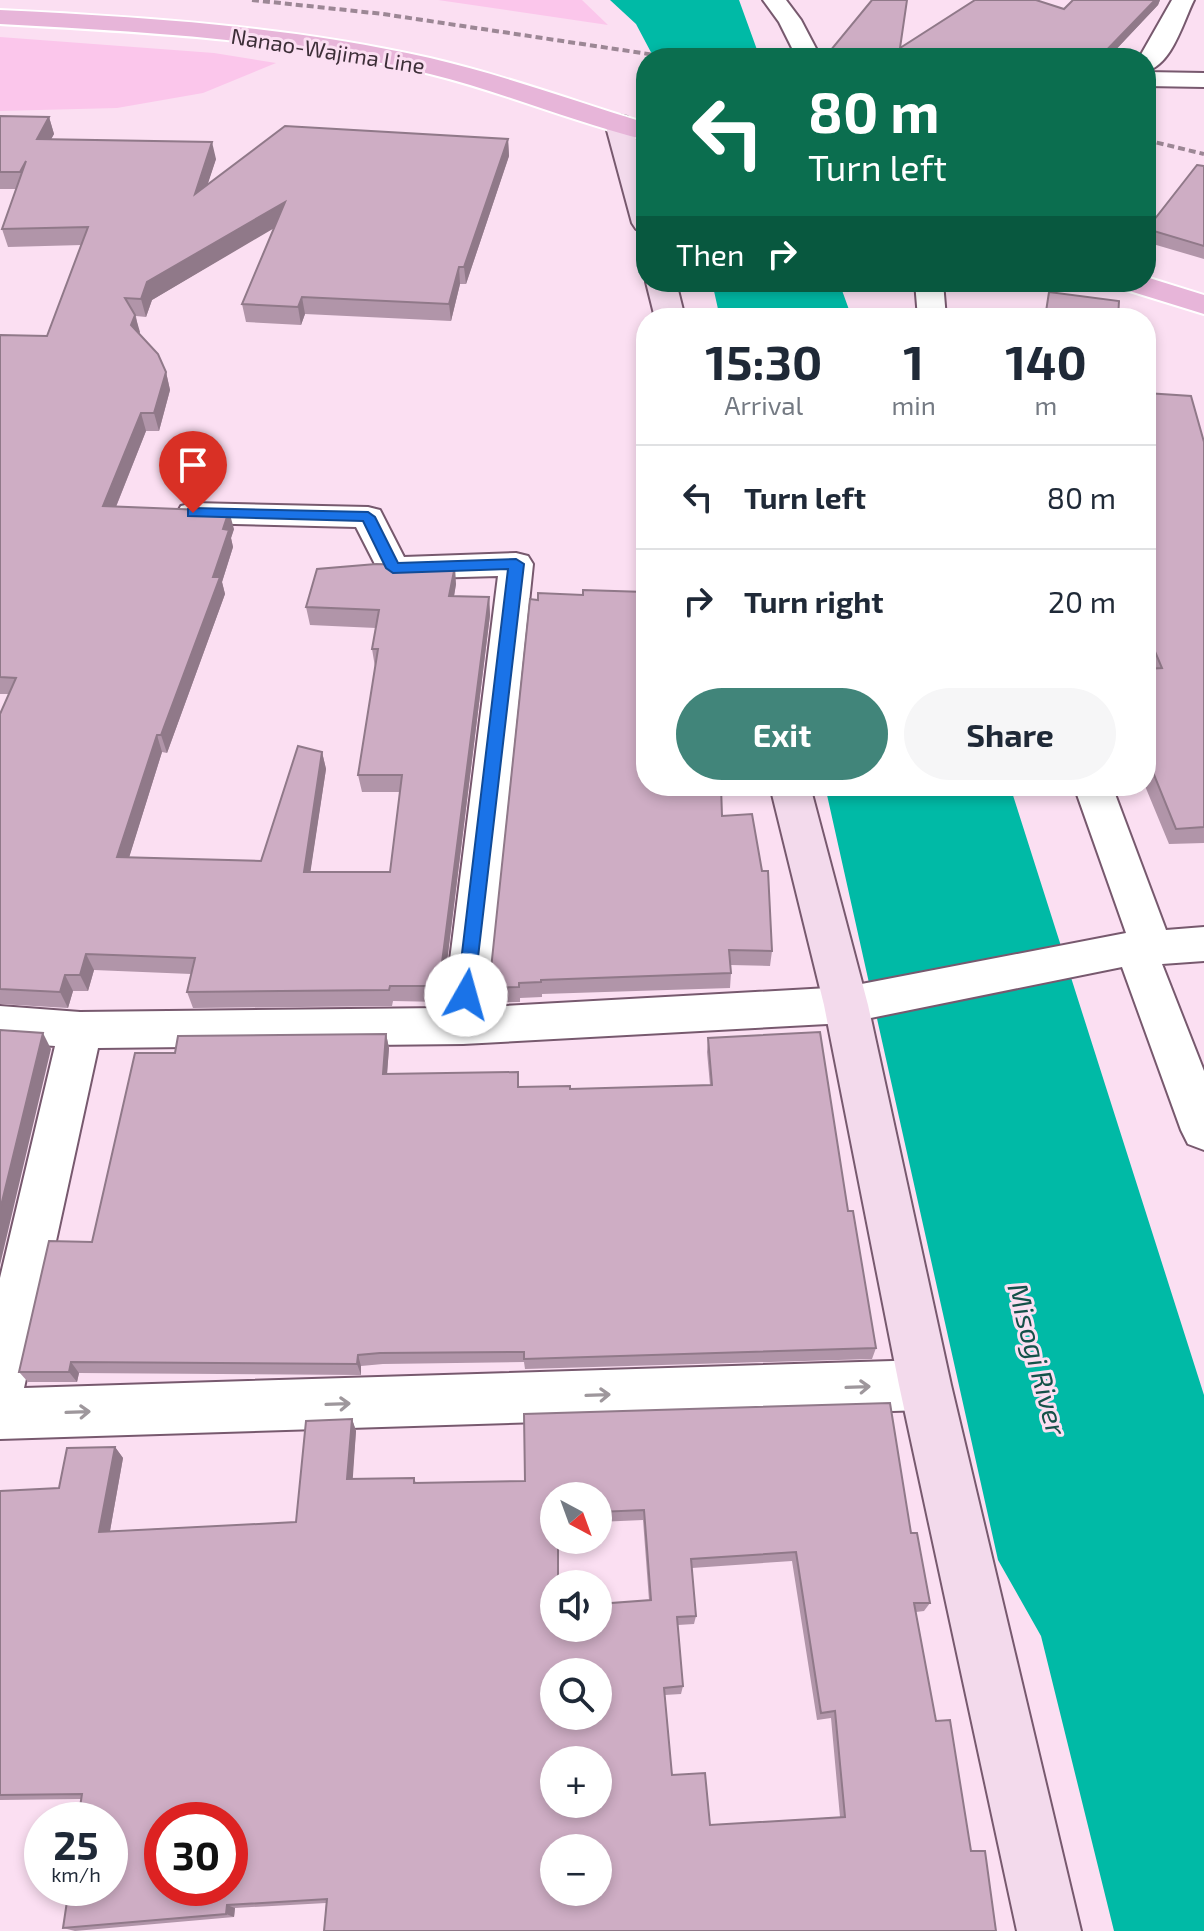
<!DOCTYPE html>
<meta charset="utf-8">
<style>
:root{--surface:#fff;--page:#f6f6f7;--text:#1f2937;--muted:#747a83;--line:#e0e1e3;--accent:#41857a}
body{margin:0;font-family:"Exo 2",sans-serif;background:var(--page);color:var(--text);height:100vh;display:flex;flex-direction:column;font-size:30px;white-space:nowrap}
*{box-sizing:border-box;margin:0}
p{font-size:26px;color:var(--muted)}
.icon{flex:none;width:44px;height:44px;fill:none;stroke:currentColor;stroke-width:2;stroke-linecap:round;stroke-linejoin:round}
.map{position:relative;flex:1;overflow:hidden}
.panel{position:absolute;left:636px;top:308px;width:520px;height:488px;display:flex;flex-direction:column;background:var(--surface);border-radius:32px;box-shadow:0 4px 12px #0003}
.panel>*{flex:none}
.guide{position:absolute;left:636px;top:48px;width:520px;height:244px;border-radius:32px;box-shadow:0 4px 12px #0003;background:#0b6e4f;color:#fff;overflow:hidden}
.needle{width:52px;rotate:139deg}
.controls{position:absolute;left:540px;top:1482px;display:grid;gap:16px}
.controls a{display:grid;place-items:center;width:72px;height:72px;border-radius:50%;background:var(--surface);box-shadow:0 4px 12px #0003;font-size:40px}
.speed{position:absolute;left:24px;top:1802px;display:flex;gap:16px;font-size:40px;font-weight:700;text-align:center}
.speed>*{display:grid;place-content:center;width:104px;height:104px;border-radius:50%;background:var(--surface);box-shadow:0 4px 12px #0003;line-height:1}
.speed small{font-size:20px;font-weight:400}
.speed .limit{border:12px solid #d22;background:#fff;color:#111}
.pin{position:absolute;display:grid;place-items:center;width:68px;height:68px;color:#fff;margin:-82px -34px;border-radius:50% 50% 50% 0;rotate:-45deg;box-shadow:0 0 8px #0007}
.pin .icon{rotate:45deg}
.me{position:absolute;width:88px;margin:-44px;rotate:7deg;stroke-linejoin:round;filter:drop-shadow(0 0 6px #0008)}
.turn{display:flex;align-items:center;gap:28px;height:168px;padding:0 40px;font-size:36px}
.turn .icon{width:104px;height:104px;stroke-width:2.5}
.turn b{display:block;font-size:56px;line-height:68px}
.then{display:flex;align-items:center;height:76px;padding:0 40px;background:#0003;gap:16px;font-size:30px}
.eta{display:flex;justify-content:space-evenly;align-items:center;height:136px;text-align:center}
.eta b{font-size:48px;font-weight:700;line-height:56px}
.button{display:flex;gap:16px;margin-top:auto;padding:16px 40px}
.button a{flex:1;height:92px;border-radius:48px;background:var(--accent);color:#fff;font-size:32px;font-weight:700;line-height:92px;text-align:center}
.button a+a{background:var(--page);color:var(--text)}
ul{padding:0;list-style:none}
li{display:flex;align-items:center;gap:24px;height:104px;padding:0 40px;border-top:2px solid var(--line)}
li div{flex:1}
li b{display:block;font-size:30px}
li em{font-style:normal}
.map>svg:first-child{display:block}
.green{fill:#fbc6eb}
.water{fill:#00baa6}
.lines{fill:none;stroke-linecap:round;stroke-linejoin:round}
.street-casing{stroke:#77596e;stroke-width:4}
.secondary-casing{stroke:#77596e;stroke-width:4}
.primary-casing{stroke:#fff;stroke-width:4}
.street{fill:#fff;fill-rule:evenodd}
.secondary{fill:#f3daec;fill-rule:evenodd}
.primary{fill:#e7b5d9;fill-rule:evenodd}
.rail{stroke:#9c8795;stroke-width:4;stroke-dasharray:7 4;stroke-linecap:butt}
.wall{fill:#b195a9;fill-rule:evenodd}
.shaded-wall{fill:#907989}
.building{fill:#ceadc4;stroke:#907989;stroke-width:2;fill-rule:evenodd}
.oneway{stroke:#9e979c}
.route{fill:#1a73e8;stroke:#114b97;stroke-width:2}
.labels{text-anchor:middle;dominant-baseline:central;stroke-width:6;stroke-linejoin:round;paint-order:stroke}
.far-street-label{font-size:22px;fill:#3d2f38;stroke:#fbdff2}
.water-label{font-size:28px;font-style:italic;fill:#145149;stroke:#fbdff2}
</style>
<div class="map">
<svg width="1204" height="1931" viewBox="0 0 1204 1931">
<rect width="100%" height="100%" fill="#fbdff2"/>
<path class="green" d="M438 0H582L608 25Z
M0 37 214 53 276 63 203 93 117 108 0 111Z"/>
<path class="water" d="M610 0H739L760 58H654L636 24Z
M712 282H839L852 318H720Z
M825 786H1010L1204 1395V1931H1114L1041 1636 998 1560Z"/>
<g class="lines">
<g class="street-casing">
<path id="street" d="M763 0H786L801 20 821 58H797L779 22Z
M1172 0H1194C1183 22 1172 65 1146 71V58H1139Z
M1146 72 1204 73V87L1146 86Z
M915 282H943L946 318H918Z
M193 503 368 507 380 510 404 557 516 553 528 556 533 564 487 1007 846 987 1126 933 1074 786H1112L1166 930 1204 927V961L1162 964 1204 1071V1150L1188 1144 1181 1130 1122 967 846 1023 463 1044 98 1048 24 1388 925 1360 943 1368 950 1385 943 1402 925 1410 0 1439V1278L55 1046 0 1042V1006L80 1012 444 1008 498 576 393 579 381 576 356 527 193 523 181 520 177 513 181 506Z"/>
</g>
<g class="secondary-casing">
<path id="secondary" d="M618 115 627 117 631 123 646 174V231L636 229 632 223 605 123 609 117Z
M646 282H676L685 318H655Z
M770 786H810L868 1005 951 1385 1081 1931H1017L899 1385 824 1005Z"/>
</g>
<g class="primary-casing">
<path id="primary" d="M0 10C144 17 289 26 430 58 503 75 574 101 646 123V140C573 122 503 92 430 74 290 39 144 32 0 24Z
M1146 277 1204 295V314L1120 288 1115 282H1146Z"/>
</g>
<use href="#street" class="street"/>
<use href="#secondary" class="secondary"/>
<use href="#primary" class="primary"/>
<path class="rail" d="M252 0 383 14 675 58
M1146 140 1204 154"/>
</g>
<path class="wall" d="M1073 0H1160L1158 5 1108 58H829L830 51 900 48 1064 9Z
M0 116 49 117 54 134 51 139 216 159 207 185 508 139 509 156 466 284H460L451 321 305 314 301 325 246 322 242 304 274 227 152 300 146 317 136 316 139 334 166 372 170 390 159 431H146L116 507 234 529 231 538 233 547 222 582 225 594 167 753 162 752 129 857 261 861 322 752 326 769 310 872H390L400 792H362L358 775 375 667 372 649 376 628 310 625 306 607 456 584 454 596 489 597 490 615 442 1002 393 1001 392 1006 193 1008 187 992 191 974 94 970 88 991H73L68 1008 0 1004V714L9 694H0V335L47 336 82 245 8 247 2 229 16 189H0Z
M1204 166V259L1146 242 1147 229Z
M1146 393 1204 442V843L1169 844 1145 786 1146 669 1149 668 1146 662Z
M538 600 643 635 722 816 772 951 770 966 731 965V973L730 988 542 994V997L520 998V1002H490L489 988Z
M386 1034 389 1048 387 1074 519 1087 570 1089 710 1085 707 1052 708 1038 848 1211 876 1348 872 1359 525 1369 524 1362 383 1364 361 1366V1375L79 1373 77 1382H28L19 1372 92 1242 175 1053Z
M890 1403 911 1533H917L930 1603 924 1611 916 1612 936 1721 950 1720 971 1851H985L996 1931H324L326 1903 235 1908 234 1917 75 1931 63 1928 69 1888H110V1820H78L81 1799 0 1800V1491L59 1488 67 1448 115 1447 123 1458 110 1531 296 1522 306 1421 352 1419 356 1431 352 1479 414 1478 416 1483 525 1481 524 1414ZM554 1496H598V1522L643 1520 649 1600 598 1604V1628H554V1584H559V1540H554ZM792 1561 817 1720 831 1718 840 1817 710 1825 705 1773 672 1775 665 1695 681 1694 683 1686 678 1625 694 1624 696 1616 692 1568ZM554 1672H598V1716H554ZM554 1760H598V1804H554ZM162 1820H230V1888H162ZM554 1848H598V1892H554Z"/>
<path class="shaded-wall" d="M1155 0H1160L1158 5 1108 58H1099Z
M49 117 54 134 42 156 37 139Z
M508 139 509 156 466 284 464 267Z
M212 142 216 159 199 211 195 194Z
M285 202 288 220 152 300 146 317 141 299 147 282Z
M459 267 460 284 451 321 449 304Z
M302 297 305 314 301 325 298 307Z
M135 315 140 332 136 343 131 325Z
M166 372 170 390 159 431 154 413Z
M141 413 146 431 109 524 103 506Z
M229 511 234 529 231 538 233 547 222 582 225 594 167 753 161 735 213 577 223 529Z
M455 566 456 584 451 614 449 596Z
M489 597 490 615 442 1002 439 986Z
M157 735 162 752 124 874 117 857Z
M322 752 326 769 308 888 304 872Z
M86 954 94 970 88 991 80 975Z
M65 975 73 991 68 1008 60 992Z
M43 1033 51 1049 0 1265V1210Z
M386 1034 389 1048 386 1087 383 1074Z
M358 1355 361 1366V1375L357 1364Z
M71 1362 79 1373 77 1382 69 1372Z
M352 1419 356 1431 352 1490 347 1479Z
M115 1447 123 1458 108 1542 99 1532Z
M227 1905 235 1908 234 1917 226 1914Z"/>
<path class="building" d="M872 0H907L900 48 975 0H1036L1064 9 1073 0H1155L1099 58H865L830 51Z
M0 116 49 117 37 139 212 142 195 194 285 126 508 139 464 267H459L449 304 302 297 298 307 242 304 285 202 147 282 141 299 125 298 135 315 131 325 158 354 166 372 154 413H141L103 506 229 511 223 529 229 530 213 577H220L161 735H157L117 857 261 861 298 746 322 752 304 872H390L402 775H358L378 649H372L379 610 306 607 317 569 376 564 455 566 449 596 489 597 439 986H390L389 990 187 992 195 958 86 954 80 975H65L60 992 0 989V714L16 678 0 677V335L47 336 88 227 2 229 26 161 20 172H0Z
M1197 165 1204 166V246L1147 229Z
M1049 292 1119 301 1118 318H1045Z
M1146 393 1191 396 1204 442V827L1176 829 1146 755V669L1162 668 1148 635 1146 622Z
M583 590 645 592 642 635H646V786H721L722 816 752 814 762 871H768L772 951 729 950 731 973 541 980V982L519 983V987L489 988 530 599 538 600V593L583 595Z
M0 1030 43 1033 0 1210Z
M820 1032 848 1211H853L876 1348 524 1359V1352L380 1353 358 1355 357 1364 71 1362 69 1372H19L49 1241 92 1242 135 1053H175L178 1036 386 1034 383 1074 518 1072V1087L570 1086V1089L712 1085 708 1038Z
M890 1403 911 1533H917L930 1603H914L936 1721 950 1720 971 1851H985L996 1931H324L327 1899 227 1905 226 1914 63 1928 69 1888H110V1820H78L82 1794 0 1795V1491L59 1488 67 1448 115 1447 99 1532 296 1522 306 1421 352 1419 347 1479 414 1478V1483L525 1481 524 1414ZM554 1496H598V1512L644 1510 651 1600 598 1604V1628H554V1584H558V1540H554ZM796 1552 821 1713 835 1711 845 1817 710 1825 705 1773 672 1775 664 1688 683 1686 677 1617 696 1616 691 1559ZM554 1672H598V1716H554ZM554 1760H598V1804H554ZM162 1820H230V1888H162ZM554 1848H598V1892H554Z"/>
<defs><path id="oneway-shaft" d="M-6 0H5M1.5-3L5.5 0L1.5 3" fill="none" stroke-width="1.6" stroke-linecap="round" stroke-linejoin="round" transform="scale(2)"/></defs>
<g class="oneway">
<use href="#oneway-shaft" transform="translate(858 1387) rotate(-2)"/>
<use href="#oneway-shaft" transform="translate(598 1395) rotate(-2)"/>
<use href="#oneway-shaft" transform="translate(338 1404) rotate(-2)"/>
<use href="#oneway-shaft" transform="translate(78 1412) rotate(-2)"/>
</g>
<path class="route" d="M193 508 368 512 375 517 398 563 516 559 524 564 473 1000H460L457 995 508 569 393 573 386 568 363 521 188 516V509Z"/>
<g class="labels">
<g class="far-street-label">
<text transform="translate(328 50) rotate(9)">Nanao-Wajima Line</text>
</g>
<g class="water-label">
<text transform="translate(1038 1359) rotate(75)">Misogi River</text>
</g>
</g>
</svg>
<div class="controls">
<a><svg class="needle" viewBox="-14 -14 28 28"><path d="M0-13l5 13h-10z" fill="#e53935"/><path d="M0 13l5-13h-10z" fill="#747a83"/></svg></a>
<a><svg class="icon" aria-label="sound" viewBox="0 0 24 24"><path d="M4 9h4l5-4v14l-5-4H4zM17 9q2 3 0 6"/></svg></a>
<a><svg class="icon" aria-label="search" viewBox="0 0 24 24"><circle cx="10" cy="10" r="6"/><path d="M15 15l6 6"/></svg></a>
<a>+</a>
<a>−</a>
</div>
<div class="speed"><div>25<small>km/h</small></div><div class="limit">30</div></div>
<div class="pin" style="left:193px;top:513px;background:#d93025"><svg class="icon" aria-label="arrive" viewBox="0 0 24 24"><path d="M6 21V4h12l-3 4 3 4H6"/></svg></div>
<svg class="me" style="left:466px;top:995px" viewBox="-20 -20 40 40"><circle r="19" fill="#fff"/><path d="M0-13L10 11 0 6-10 11z" fill="#1a73e8"/></svg>
<div class="guide">
<div class="turn"><svg class="icon" aria-label="left" viewBox="0 0 24 24"><path d="M17 20v-9H6M10 6l-5 5 5 5"/></svg><div><b>80 m</b>Turn left</div></div>
<div class="then">Then<svg class="icon" aria-label="right" viewBox="0 0 24 24"><path d="M7 20v-9h11M14 6l5 5-5 5"/></svg></div>
</div>
<section class="panel">
<div class="eta">
<div><b>15:30</b><p>Arrival</p></div>
<div><b>1</b><p>min</p></div>
<div><b>140</b><p>m</p></div>
</div>
<ul>
<li><svg class="icon" aria-label="left" viewBox="0 0 24 24"><path d="M17 20v-9H6M10 6l-5 5 5 5"/></svg><div><b>Turn left</b></div><em>80 m</em></li>
<li><svg class="icon" aria-label="right" viewBox="0 0 24 24"><path d="M7 20v-9h11M14 6l5 5-5 5"/></svg><div><b>Turn right</b></div><em>20 m</em></li>
</ul>
<div class="button"><a>Exit</a><a>Share</a></div>
</section>
</div>
